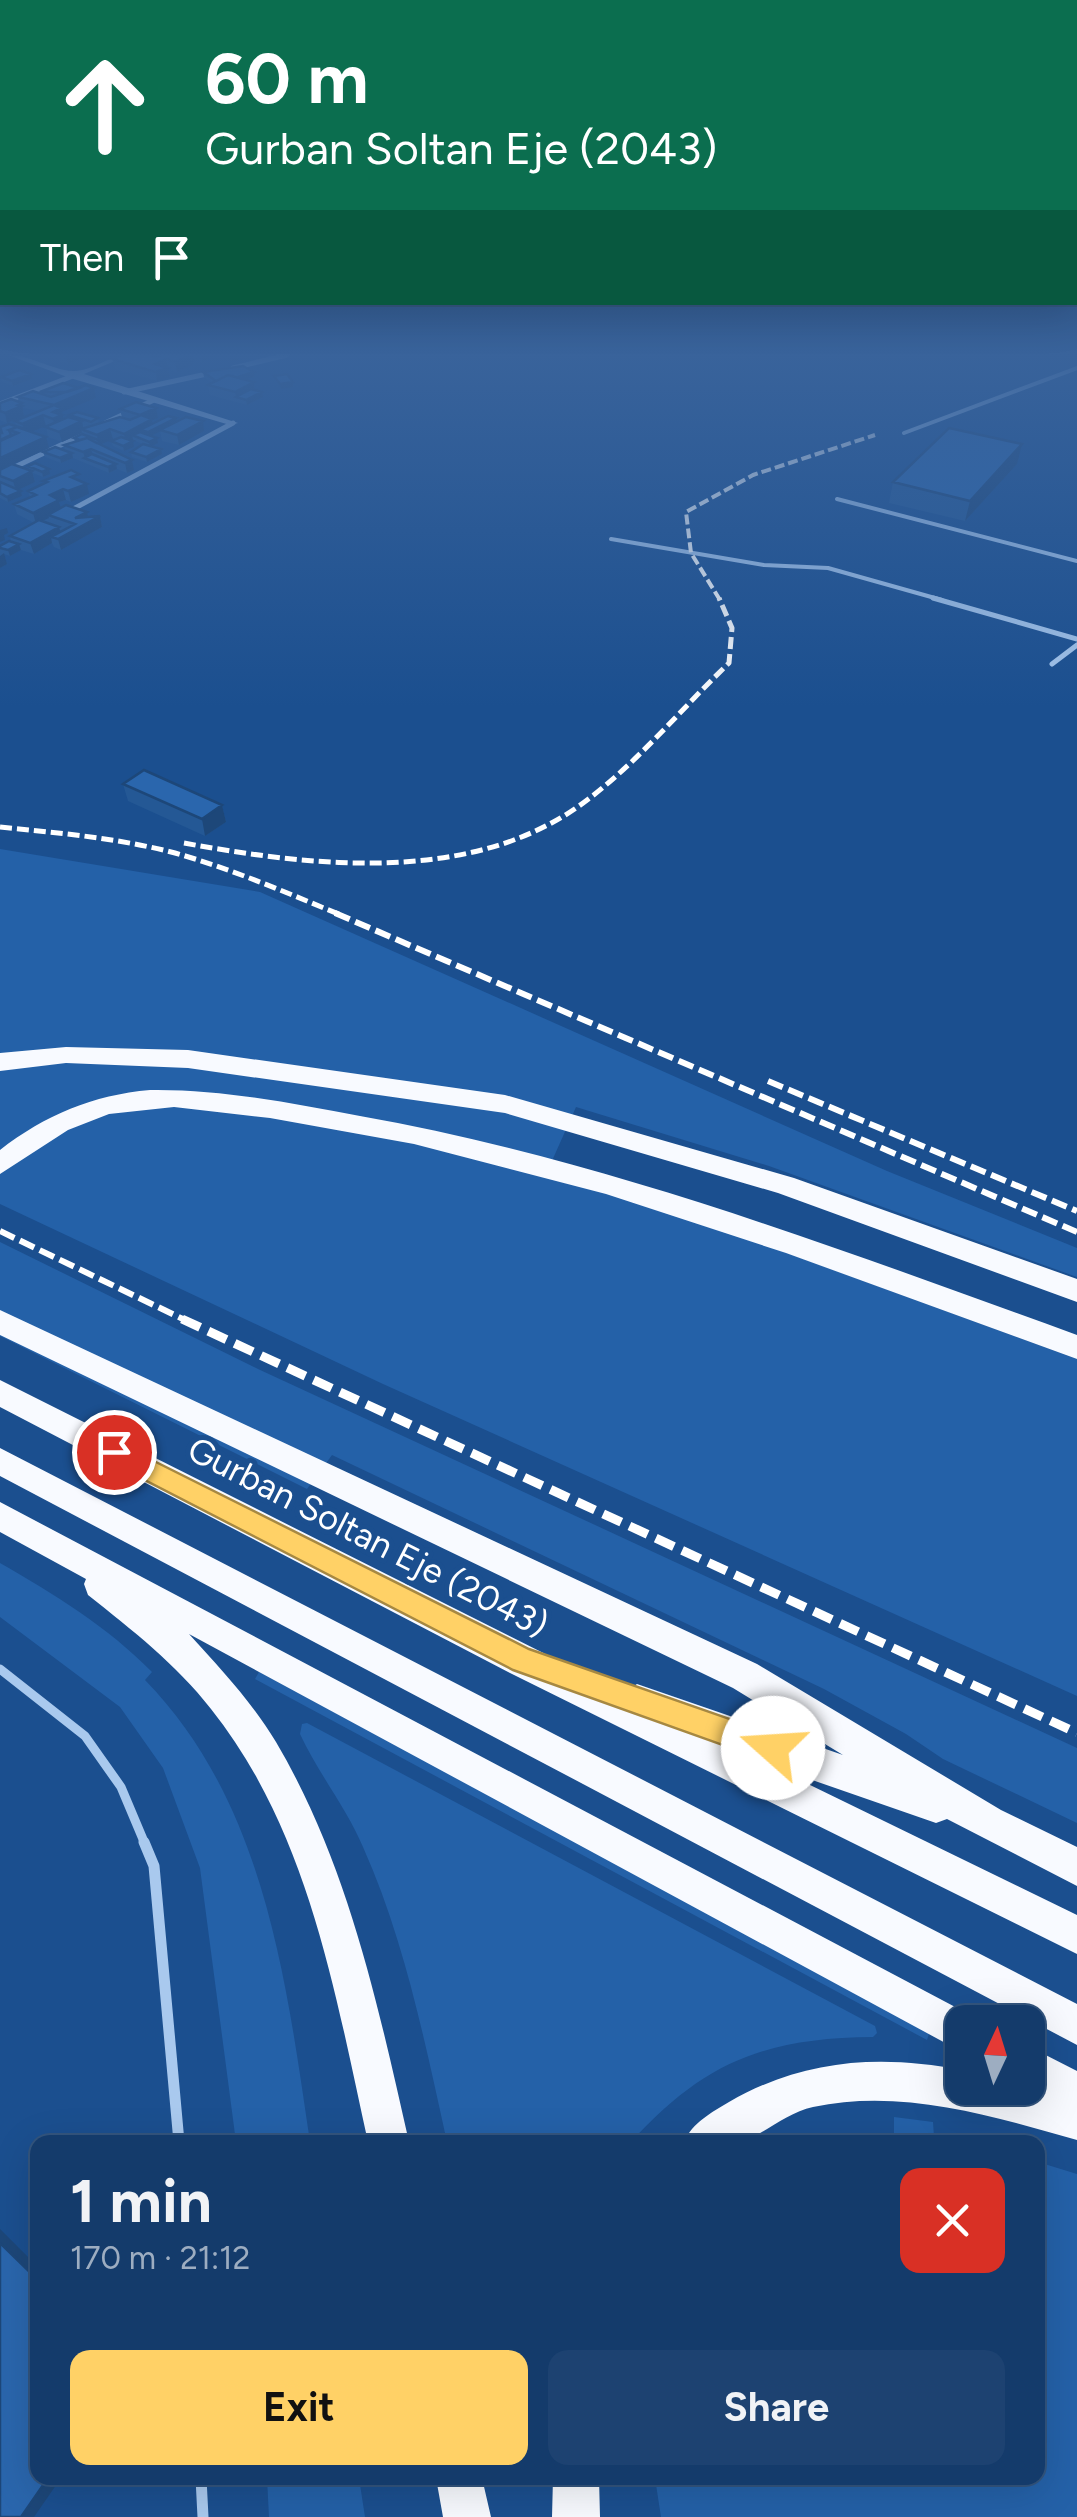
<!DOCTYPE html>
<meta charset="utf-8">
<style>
:root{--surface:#143b6b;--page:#1d4271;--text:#f1f3f6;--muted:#9dadc1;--line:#33557e;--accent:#ffd166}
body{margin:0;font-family:Figtree,sans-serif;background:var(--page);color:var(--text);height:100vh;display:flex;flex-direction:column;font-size:38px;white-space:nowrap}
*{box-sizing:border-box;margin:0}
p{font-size:32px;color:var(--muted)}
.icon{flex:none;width:55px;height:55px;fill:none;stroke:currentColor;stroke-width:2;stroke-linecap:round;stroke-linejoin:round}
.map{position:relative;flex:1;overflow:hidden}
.details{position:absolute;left:30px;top:2135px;width:1015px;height:350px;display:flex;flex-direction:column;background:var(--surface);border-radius:20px;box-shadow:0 10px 40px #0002,0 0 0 2px var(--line)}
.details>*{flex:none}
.guide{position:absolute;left:0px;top:0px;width:1078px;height:305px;box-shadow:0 10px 40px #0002,0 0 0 2px var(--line);background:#0b6e4f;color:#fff;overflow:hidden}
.needle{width:65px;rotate:4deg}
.fabs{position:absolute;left:945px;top:2005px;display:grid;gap:20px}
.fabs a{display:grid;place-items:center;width:100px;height:100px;border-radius:20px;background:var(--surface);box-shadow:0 10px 40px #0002,0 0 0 2px var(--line);font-size:50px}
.pin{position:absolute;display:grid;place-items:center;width:85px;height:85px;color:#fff;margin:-42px;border:5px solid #fff;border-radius:50%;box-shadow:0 2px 10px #0007}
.me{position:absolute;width:110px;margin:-55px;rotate:289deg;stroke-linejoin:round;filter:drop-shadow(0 0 8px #0008)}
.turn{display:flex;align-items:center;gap:35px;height:210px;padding:0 40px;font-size:45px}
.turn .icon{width:130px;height:130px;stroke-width:2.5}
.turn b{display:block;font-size:70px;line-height:85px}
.then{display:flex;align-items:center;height:95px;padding:0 40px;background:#0003;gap:20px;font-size:38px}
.round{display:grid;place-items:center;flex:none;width:105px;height:105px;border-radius:20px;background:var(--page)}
.headline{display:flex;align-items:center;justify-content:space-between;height:170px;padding:0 40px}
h1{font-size:60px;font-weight:700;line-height:75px}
.primary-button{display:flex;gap:20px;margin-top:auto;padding:20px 40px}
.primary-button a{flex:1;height:115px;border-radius:20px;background:var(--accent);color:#111;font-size:40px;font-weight:700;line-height:115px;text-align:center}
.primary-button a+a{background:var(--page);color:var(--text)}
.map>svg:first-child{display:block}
.green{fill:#2461a8}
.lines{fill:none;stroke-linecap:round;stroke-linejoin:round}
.service-far3{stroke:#a9c9ee;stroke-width:4}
.service-far2{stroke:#a9c9ee;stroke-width:5}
.service-far1{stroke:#a9c9ee;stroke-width:9}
.service{stroke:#a9c9ee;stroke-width:11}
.minor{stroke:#a9c9ee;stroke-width:5}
.tertiary{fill:#a9c9ee;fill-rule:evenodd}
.trunk{fill:#f8faff;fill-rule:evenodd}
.rail-far3{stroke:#fff;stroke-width:4;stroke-dasharray:10 4;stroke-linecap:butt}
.rail-far2{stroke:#fff;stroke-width:5;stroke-dasharray:12 5;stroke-linecap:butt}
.rail-far1{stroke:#fff;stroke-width:6;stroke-dasharray:16 6;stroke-linecap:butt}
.rail{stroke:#fff;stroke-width:9;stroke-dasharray:20 9;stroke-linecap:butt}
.wall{fill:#245895}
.shaded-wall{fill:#1d4779}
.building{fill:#2a66ad;stroke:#1d4779;stroke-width:2.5}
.route{fill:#ffd166;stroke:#a68842;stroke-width:2.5}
.labels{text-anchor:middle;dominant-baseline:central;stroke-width:10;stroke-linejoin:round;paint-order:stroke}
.near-street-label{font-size:35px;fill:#fff;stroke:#1b4f8f}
</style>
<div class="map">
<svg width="1077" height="2517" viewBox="0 0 1077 2517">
<rect width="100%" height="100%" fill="#1b4f8f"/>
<path class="green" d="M0 849 260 892 887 1171 1077 1248V1277L769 1166 576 1107 547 1172 634 1197 1077 1359V1696L383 1384 0 1204Z
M0 1242 258 1369 1077 1748V1823L943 1759 906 1734 824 1689 332 1455 307 1489 0 1336Z
M0 1563C54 1594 108 1627 152 1672L145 1680C265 1803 286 1980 310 2142H236L200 1868 163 1768 120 1707 0 1617Z
M259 1672 930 2031 927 2040 255 1679Z
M307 1723 875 2026 877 2033 873 2037C765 2038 704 2062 631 2142H447C425 2043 405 1941 363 1847 346 1807 318 1773 300 1734L302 1724Z
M894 2117 933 2122 934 2137 961 2142H853L894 2135Z
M1038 2162 1077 2174V2517H661L655 2478H1038Z
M267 2478H359L365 2517H269Z"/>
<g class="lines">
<path class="service-far3" d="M904 433 1077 368
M837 499 1077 561
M611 539 764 565 828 568 942 600"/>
<path class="service-far2" d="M933 598 1077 639
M1052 664 1077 645"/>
<path class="service-far1" d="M0 1669 85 1736 121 1787 145 1844"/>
<path class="service" d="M144 1842 154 1866 179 2142
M201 2478 203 2517"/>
<path class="minor" d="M233 368 287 355
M124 392 216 372
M0 404 73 376
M105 423 154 400
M0 474 86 433
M36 529 233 423"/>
<path class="tertiary" d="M8 355C31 355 51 370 73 371 91 372 110 355 129 355L84 374 238 423 230 425 70 378Z"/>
<path class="trunk" d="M66 1047 188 1050 505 1095 794 1178 1077 1279V1302L778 1193 505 1113 188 1068 66 1063 0 1071V1053Z
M150 1090C221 1089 291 1103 360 1116 607 1160 842 1250 1077 1335V1359L786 1253 606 1194 414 1144 270 1118 174 1107 109 1114 68 1130 0 1174V1150C45 1115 93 1095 150 1090Z
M0 1310 757 1664 1001 1810 1077 1847V1886L947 1819 936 1823 769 1765 1077 1915V1954L510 1673 0 1407V1380L623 1693 637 1684 843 1755 733 1688 0 1335Z
M0 1448 1077 2004V2045L0 1476Z
M0 1502 976 2018 978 2022H962V2052L189 1634C220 1668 252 1702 276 1742 348 1864 378 2005 409 2142H368C335 1993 309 1832 211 1709 176 1664 132 1630 88 1595L84 1584 86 1579 0 1532Z
M1028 2046 1077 2071V2140C992 2116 902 2088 813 2107 785 2113 760 2138 738 2142 722 2146 700 2143 684 2142 693 2122 711 2113 729 2102 803 2059 880 2054 962 2070V2088H1028Z
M436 2478H482L491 2517H443Z
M553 2478H599L600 2517H552Z"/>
<path class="rail-far3" d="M720 600 691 553 686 512 753 475 875 435"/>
<path class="rail-far2" d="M0 827C59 833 118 838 175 853 232 869 287 893 341 915
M184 843C310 866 467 885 579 806 635 766 680 710 729 663L732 628 719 598"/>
<path class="rail-far1" d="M335 913 1077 1232
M768 1081 1077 1211
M0 1231 187 1321"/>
<path class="rail" d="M182 1319 1077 1733"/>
</g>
<path class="wall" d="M42 355H92L68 364 53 359 52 355 48 357Z
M155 355H215L202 362 193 359 194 364 177 372 168 369 170 378 157 381 115 369 113 359 159 356Z
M203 372H254L255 377 245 380 254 382 255 390 262 392 263 397 247 405 210 395 208 385 212 383 204 377Z
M1 377 32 379 13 386 2 382Z
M79 388H94L96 398 62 412 63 419 70 417 69 415 98 418 99 423 122 418 120 409 156 408 158 418 152 420 153 423 176 422 204 431 179 445 162 441 160 431 152 436 158 443 151 446 162 454 147 462 132 457 131 452 145 445 133 440 131 441 134 447 124 451 113 446 111 441 115 440 113 439 102 444V445L132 460 134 470 127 473 117 469 109 473 73 458 61 463 45 457 43 452 65 450 64 445 75 442 74 438 82 434V433L62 442 48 437 46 426 31 432 49 448 12 464 29 470 28 466 50 474 43 477 33 473 35 482 18 490 21 491 22 496 8 502 0 498V427L16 426 15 421 40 411 23 408 24 416 7 423 0 420V403L19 402 18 397 40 394V392Z
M1017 464 965 521 889 503 893 482Z
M43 481H81L89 494 71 502 66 500 59 502 61 508 88 517 100 516 102 527 61 550 54 547 52 543 34 554 21 550 10 556 4 554 7 564 0 568V546L11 542 10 536 34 523 17 514 14 504 30 497 28 491 44 484Z
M123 784 222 805 226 822 205 836 128 801Z"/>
<path class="shaded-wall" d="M66 355H92L68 364Z
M193 355 194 364 177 372 175 362Z
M205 355H215L202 362V357Z
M230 355H260V356L231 361Z
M166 359 170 378 157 381 155 364Z
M254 372 255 377 244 380 238 377Z
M31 374 32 379 13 386 12 381Z
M254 382 255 392 236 397 235 392Z
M293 382V387L281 389 280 384Z
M94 388 96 398 62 412 65 425 55 429 53 419 54 405Z
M262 392 263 397 247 405 246 400Z
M22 403 24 416 7 423 5 413Z
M156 408 158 418 152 420 154 429 140 430 141 435H132L133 440 126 444 124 434 140 415Z
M43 415 46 426 19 437 24 430 22 424Z
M176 418 177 423 149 437 148 432Z
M82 421 84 431 81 429 82 433 62 442 59 432Z
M203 421 204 431 179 445 177 435Z
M110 429 113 439 102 444V446L94 450 98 442 97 435Z
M46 437 49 448 0 470V458Z
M157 438 158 443 150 447 149 442Z
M133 441 134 447 124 451 123 446Z
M1022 444 1017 464 965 521 970 501Z
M91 449 94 459 85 458 83 452Z
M161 449 162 454 147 462 146 457Z
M72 453 73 458 61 463 60 458Z
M132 460 134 470 127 473 125 463Z
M116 464 117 469 109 473 108 467Z
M49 469 50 474 43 477 42 472Z
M32 471 35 482 16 491 13 481Z
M87 484 89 494 71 502 68 491Z
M63 489 66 500 59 502 62 511 48 515 49 518 36 524 33 513 50 495Z
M21 491 22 496 8 502 7 497Z
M87 512 89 522 100 516 102 527 61 550 58 539 51 537 52 543 34 554 30 543 59 527 62 536 77 528 75 518Z
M7 528 8 533 4 535 5 540 0 542V530Z
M19 544 21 550 10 556 8 550Z
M4 553 7 564 0 568V556Z
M222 805 226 822 205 836 202 819Z
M0 2229 38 2267V2280L0 2243Z
M48 2478H61L34 2517H21Z"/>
<path class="building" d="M122 355H151L158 357 162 355H191L175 362 166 359 155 364 168 368 155 372 113 359Z
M243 366 254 372 238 377 244 378 242 379 228 375 216 381 203 372Z
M19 370 31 374 12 381 1 377Z
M287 374 293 382 280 384 274 376Z
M228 375 254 382 235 392 208 385Z
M63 383 79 388 67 392H40Z
M86 385 94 388 54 405 18 397 33 391 51 397Z
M251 389 262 392 246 400 236 397Z
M11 399 22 403 18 405 22 406 5 413 0 411V403Z
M136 402 156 408 140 415 120 409Z
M54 405 61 408 53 412 62 415 53 419 43 415 22 424 15 421Z
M77 412 98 418 91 422 69 415Z
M141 415 152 419 124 434 110 429 97 435 81 429 120 417 130 420Z
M168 416 176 418 148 432 140 430Z
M68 417 82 421 59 432 45 427Z
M186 417 203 421 177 435 160 430Z
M9 424 25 429 17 427 9 430 11 435 0 440V433H2L0 427Z
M17 427 46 437 0 458V441L18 433 9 430Z
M949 428 1022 444 970 501 893 482Z
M140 432 157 438 149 442 132 435Z
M82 434 101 441 97 443 87 438 80 440 74 438Z
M121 437 133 441 123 446 111 441Z
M87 438 132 460 125 463 91 449 83 452 64 445Z
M143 444 161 449 146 457 131 452Z
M55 447 72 453 60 458 43 452Z
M92 454 116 464 108 467 84 458Z
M35 463 49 469 42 472 28 466Z
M12 464 32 471 13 481 0 476V470Z
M71 470 79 474 71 477 87 484 68 491 63 489 50 495 59 500 33 513 14 504 36 495 28 491 47 482 43 481Z
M0 482 21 491 7 497 0 493Z
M66 505 87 512 75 518 100 516 58 539 51 537 75 524 48 515Z
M39 520 59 527 30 543 10 536Z
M9 541 19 544 8 550 0 548V546Z
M144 770 222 805 202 819 123 784Z
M0 2243 38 2280V2478H48L21 2517H0Z"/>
<linearGradient id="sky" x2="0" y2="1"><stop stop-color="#0f2b4f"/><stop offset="0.5" stop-color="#39639b"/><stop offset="1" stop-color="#39639b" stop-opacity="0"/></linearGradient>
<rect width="1077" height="707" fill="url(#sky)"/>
<path class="route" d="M114 1441 529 1649 784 1738 788 1748 784 1759 773 1763 513 1670 106 1460 102 1452 106 1444Z"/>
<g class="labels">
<g class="near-street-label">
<text transform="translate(368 1537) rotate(27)">Gurban Soltan Eje (2043)</text>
</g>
</g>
</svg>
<div class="fabs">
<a><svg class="needle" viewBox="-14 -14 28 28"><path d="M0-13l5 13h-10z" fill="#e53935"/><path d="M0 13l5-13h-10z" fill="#9dadc1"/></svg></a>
</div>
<div class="pin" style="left:114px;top:1452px;background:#d93025"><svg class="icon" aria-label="arrive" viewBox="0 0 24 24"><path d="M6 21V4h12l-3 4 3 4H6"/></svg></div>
<svg class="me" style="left:773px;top:1748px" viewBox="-20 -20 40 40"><circle r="19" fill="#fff"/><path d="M0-13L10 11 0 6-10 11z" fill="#ffd166"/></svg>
<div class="guide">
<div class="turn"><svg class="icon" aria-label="ahead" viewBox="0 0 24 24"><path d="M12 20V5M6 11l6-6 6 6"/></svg><div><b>60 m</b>Gurban Soltan Eje (2043)</div></div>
<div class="then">Then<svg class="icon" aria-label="arrive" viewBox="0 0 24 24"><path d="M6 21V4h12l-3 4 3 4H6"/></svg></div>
</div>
<section class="details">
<div class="headline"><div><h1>1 min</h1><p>170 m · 21:12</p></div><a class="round" style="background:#d93025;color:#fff"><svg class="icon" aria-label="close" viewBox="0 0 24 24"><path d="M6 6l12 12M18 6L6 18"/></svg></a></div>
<div class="primary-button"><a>Exit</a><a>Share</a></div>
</section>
</div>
